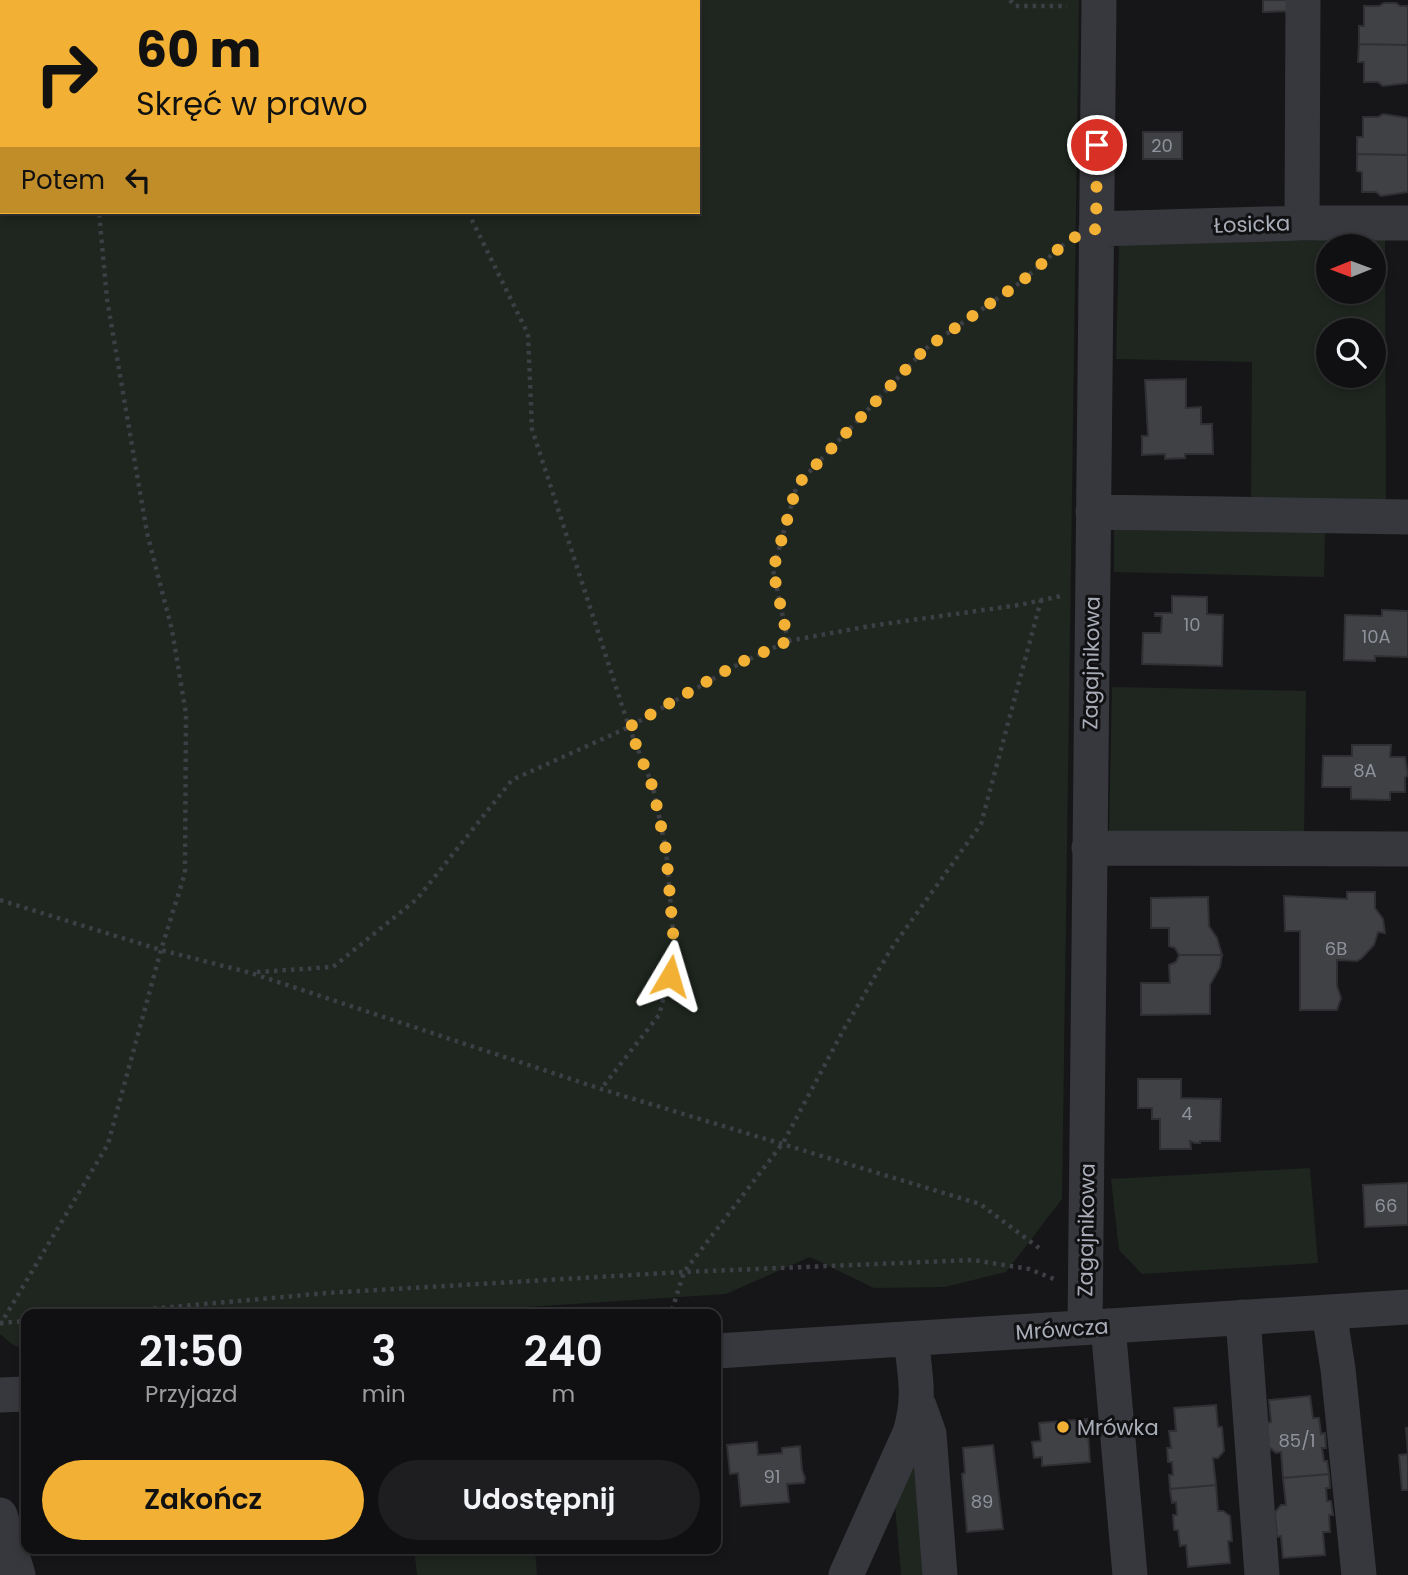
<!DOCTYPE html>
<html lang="pl">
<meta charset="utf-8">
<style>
:root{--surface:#101012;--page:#1e1e20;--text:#f1f3f6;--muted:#9c9d9f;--line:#303032;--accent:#f2b134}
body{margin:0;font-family:Poppins,sans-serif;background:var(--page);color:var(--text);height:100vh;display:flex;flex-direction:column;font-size:26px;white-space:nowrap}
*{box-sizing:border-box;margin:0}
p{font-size:23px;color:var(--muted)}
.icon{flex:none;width:38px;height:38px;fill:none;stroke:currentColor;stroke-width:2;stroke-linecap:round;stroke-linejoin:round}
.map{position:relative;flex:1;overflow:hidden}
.panel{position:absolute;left:21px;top:1309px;width:700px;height:245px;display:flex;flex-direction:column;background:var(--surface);border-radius:14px;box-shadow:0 4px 10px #0003,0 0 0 2px var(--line)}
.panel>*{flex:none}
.banner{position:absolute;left:0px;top:0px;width:700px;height:214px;box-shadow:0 4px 10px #0003,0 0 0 2px var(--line);background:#f2b134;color:#111;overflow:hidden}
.needle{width:46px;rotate:269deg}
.fabs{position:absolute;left:1316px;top:234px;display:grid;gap:14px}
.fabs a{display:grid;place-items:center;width:70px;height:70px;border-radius:50%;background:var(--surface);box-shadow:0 4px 10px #0003,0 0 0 2px var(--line);font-size:35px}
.pin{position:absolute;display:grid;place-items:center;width:60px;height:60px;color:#fff;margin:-30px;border:4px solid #fff;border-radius:50%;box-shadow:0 2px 7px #0007}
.me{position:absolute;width:77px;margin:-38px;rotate:7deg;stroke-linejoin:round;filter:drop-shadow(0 0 5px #0008)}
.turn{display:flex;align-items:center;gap:24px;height:147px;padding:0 21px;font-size:32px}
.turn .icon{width:91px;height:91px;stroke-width:2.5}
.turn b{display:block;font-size:49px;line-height:60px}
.then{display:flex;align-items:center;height:66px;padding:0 21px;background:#0003;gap:14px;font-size:26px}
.eta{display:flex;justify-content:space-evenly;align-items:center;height:119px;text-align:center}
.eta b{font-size:42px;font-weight:600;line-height:49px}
.cta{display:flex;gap:14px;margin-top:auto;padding:14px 21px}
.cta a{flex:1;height:80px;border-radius:42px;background:var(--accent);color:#111;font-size:28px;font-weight:600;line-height:80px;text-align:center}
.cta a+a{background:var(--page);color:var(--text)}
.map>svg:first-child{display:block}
.green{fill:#1e261f;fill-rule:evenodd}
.building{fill:#404145;stroke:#303034;stroke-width:2}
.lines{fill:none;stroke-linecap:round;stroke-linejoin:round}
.path{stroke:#3d3f44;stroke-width:4.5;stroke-dasharray:3.5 5;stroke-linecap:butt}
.minor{stroke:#37383d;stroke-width:35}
.route{stroke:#f2b134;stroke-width:12;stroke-dasharray:0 21.6}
.poi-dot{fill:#f2b134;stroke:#111113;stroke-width:2.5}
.labels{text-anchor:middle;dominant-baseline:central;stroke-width:6;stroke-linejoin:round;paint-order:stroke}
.number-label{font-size:18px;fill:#8e929b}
.street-label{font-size:21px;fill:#a8adb8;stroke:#111113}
.poi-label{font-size:21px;fill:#a8adb8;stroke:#111113;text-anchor:start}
</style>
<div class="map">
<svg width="1408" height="1575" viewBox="0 0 1408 1575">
<rect width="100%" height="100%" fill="#161618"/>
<path class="green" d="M0 0H1079L1062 1199 1006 1272 945 1287 874 1288 810 1257 726 1294 422 1314H26V1349L13 1345 0 1334ZM2 2H698V212H2Z
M1385 232 1386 506 1251 502 1252 362 1116 359 1119 243 1146 240 1312 241ZM1328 247H1374V292H1328ZM1328 331H1374V376H1328Z
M1114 523 1325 532 1324 577 1114 572Z
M1112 687 1306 691 1304 837 1109 834Z
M1310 1168 1318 1263 1142 1274 1119 1250 1111 1179Z
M922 1435 933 1575H901L893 1482Z
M414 1549H535L537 1575H417Z"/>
<path class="building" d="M1263 0H1291V11L1263 12Z
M1384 3H1396L1400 6H1408V45L1359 44V26H1364V6H1379Z
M1359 44 1408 45V83L1383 86 1378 82H1364V62H1358Z
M1383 114 1408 118V155L1357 154V137H1363V117H1378Z
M1143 132H1182V159H1143Z
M1357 154 1408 155V192L1381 196 1376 192H1362V172L1357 171Z
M1186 379V408L1201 407V424H1212L1213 454H1185V458L1165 459V454L1142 455V436H1148L1145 380Z
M1172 596 1207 597V614L1223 615 1222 666 1142 664 1143 633H1161L1162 616H1155V613H1172Z
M1382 610 1408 611V657L1375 656V661L1344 660 1345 615 1382 616Z
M1352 745H1391L1390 757H1405L1408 775 1405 778V792H1390V800L1351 799V787H1322L1323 756H1352Z
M1347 892H1375V908L1383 919 1385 933 1378 932 1374 945 1362 958 1357 961 1337 960V986L1341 998 1337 1010H1300V931H1285L1284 896 1347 899Z
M1208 897 1209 926 1217 938 1222 955H1179L1175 948 1169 946V928H1151V898Z
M1179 955H1222L1220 967 1210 985V1014L1141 1015V983H1170L1169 965 1176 962Z
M1138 1079H1181V1098L1221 1099 1220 1141H1200V1143H1195L1190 1141 1191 1149H1160V1119H1152V1108H1138Z
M1408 1183V1225L1365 1227 1363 1185Z
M1310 1396 1313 1418H1319L1321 1434 1325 1433 1326 1448H1322L1324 1461H1327L1329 1474 1283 1478 1281 1452 1276 1453 1269 1447 1267 1423 1271 1422 1269 1400Z
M1216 1405 1218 1427H1222L1224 1451 1218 1458H1213L1216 1485 1170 1489 1169 1475H1173L1172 1462H1168L1167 1448H1171L1169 1431H1176L1174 1408Z
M1087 1419 1090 1462 1042 1466V1457L1034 1458 1032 1442 1041 1441 1039 1423Z
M1406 1428H1408V1490H1402L1399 1455 1408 1454Z
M757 1442 758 1455 782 1453V1448L800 1446 802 1470 805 1478 804 1483 787 1484 789 1502 741 1506 738 1473 730 1474 727 1445Z
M993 1445 1003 1529 967 1532 962 1474 965 1473 963 1448Z
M1329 1474 1330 1488H1326L1327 1501H1331L1333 1515H1329L1330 1532H1323L1325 1555 1283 1558 1281 1536 1277 1537 1275 1512 1281 1505H1286L1283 1478Z
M1216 1485 1218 1511H1223L1230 1516 1232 1541H1228L1230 1563 1188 1567 1186 1545 1180 1546 1178 1530H1174L1173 1515H1177L1176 1502 1172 1503 1170 1489Z"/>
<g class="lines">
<path class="path" d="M84 0V2
M363 0V2
M1010 0 1015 6H1067
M468 212 528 334 532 429 629 727 653 787 666 850 675 956 659 1015 601 1089
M788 641 773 570 797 485 925 349 1021 282 1064 244
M0 900 161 950 251 973 601 1089 980 1204 1039 1248
M257 972 333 967 417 899 512 780 629 727 737 665 788 641 870 626 1019 605 1061 596
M672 1310 684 1272 783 1143 844 1029 891 949 981 824 1041 600
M94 1314 327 1293 684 1272 973 1260 1029 1269 1054 1279
M0 1323 26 1321
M0 1325 108 1144 161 950 185 873 186 714 172 630 147 533 107 299 99 212"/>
<path class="minor" d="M1302 223 1303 0
M1096 229 1302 223H1408
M1093 512 1408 517
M1089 848 1408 849
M1329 1312 1338 1369 1359 1575
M1243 1317 1262 1575
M1108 1326 1130 1575
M1085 1327 1099 0
M716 1351 1408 1307
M0 1395 26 1394
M919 1406 929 1434 940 1575
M0 1515 18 1575
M846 1575 910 1433C921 1397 915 1375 911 1339"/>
</g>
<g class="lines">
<path class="route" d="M670 976 675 956 666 850 653 788 629 727 737 664 788 641 773 570 797 485 925 349 1021 282 1070 239 1096 229 1097 145"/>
</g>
<circle class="poi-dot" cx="1063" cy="1427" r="7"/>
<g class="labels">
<g class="number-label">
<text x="1162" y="145">20</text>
<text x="1192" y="624">10</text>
<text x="1376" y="636">10A</text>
<text x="1365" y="770">8A</text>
<text x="1336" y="948">6B</text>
<text x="1187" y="1113">4</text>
<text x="1386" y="1205">66</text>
<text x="1297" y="1440">85/1</text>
<text x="772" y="1476">91</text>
<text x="982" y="1501">89</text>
</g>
<g class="street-label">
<text transform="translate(1252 224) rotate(-2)">Łosicka</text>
<text transform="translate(1091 663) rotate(-89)">Zagajnikowa</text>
<text transform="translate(1086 1230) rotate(-89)">Zagajnikowa</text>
<text transform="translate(1062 1329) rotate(-4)">Mrówcza</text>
</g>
<g class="poi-label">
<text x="1077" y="1427">Mrówka</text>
</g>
</g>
</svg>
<div class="fabs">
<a><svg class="needle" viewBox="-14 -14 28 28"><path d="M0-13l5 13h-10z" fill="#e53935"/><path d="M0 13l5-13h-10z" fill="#9c9d9f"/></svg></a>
<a><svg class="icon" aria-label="search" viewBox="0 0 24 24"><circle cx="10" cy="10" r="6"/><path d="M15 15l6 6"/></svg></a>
</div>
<div class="pin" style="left:1097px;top:145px;background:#d93025"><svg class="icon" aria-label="arrive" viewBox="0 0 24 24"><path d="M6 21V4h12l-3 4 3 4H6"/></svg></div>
<svg class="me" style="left:670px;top:976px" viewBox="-20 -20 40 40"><path d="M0-17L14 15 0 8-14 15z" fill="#f2b134" stroke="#fff" stroke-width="4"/></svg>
<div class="banner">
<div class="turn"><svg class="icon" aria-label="right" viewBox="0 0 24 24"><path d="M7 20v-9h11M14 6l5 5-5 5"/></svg><div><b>60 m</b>Skręć w prawo</div></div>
<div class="then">Potem<svg class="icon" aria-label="left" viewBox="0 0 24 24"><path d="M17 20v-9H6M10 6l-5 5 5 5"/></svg></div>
</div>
<section class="panel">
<div class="eta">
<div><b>21:50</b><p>Przyjazd</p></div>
<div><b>3</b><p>min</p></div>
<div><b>240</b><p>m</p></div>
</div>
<div class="cta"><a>Zakończ</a><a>Udostępnij</a></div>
</section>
</div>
